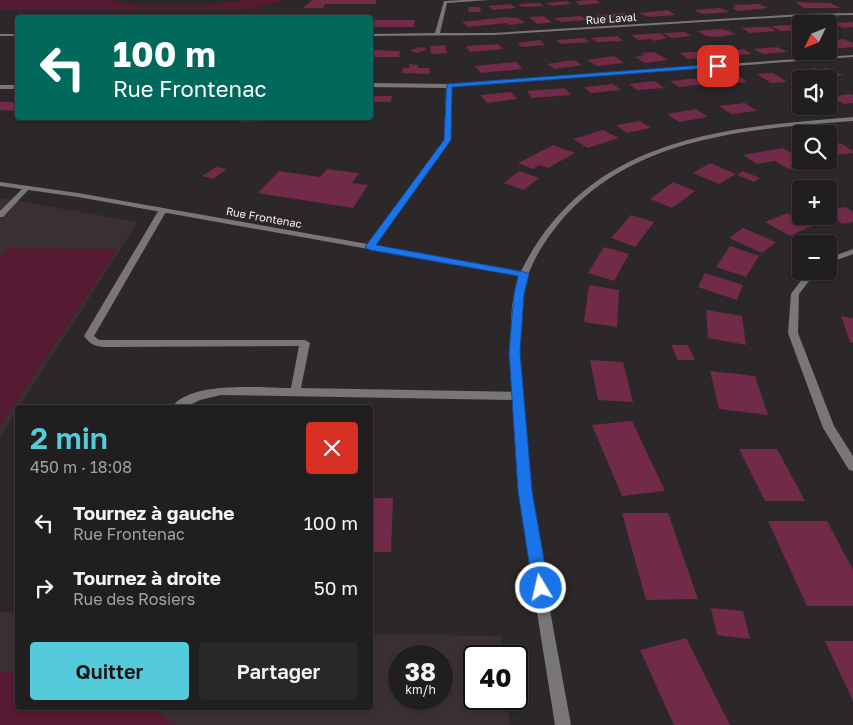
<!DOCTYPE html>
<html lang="fr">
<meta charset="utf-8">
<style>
:root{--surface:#211e1f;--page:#292728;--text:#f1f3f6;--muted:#a2a2a4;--line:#3e3c3d;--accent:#53cbdb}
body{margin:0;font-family:"Golos Text",sans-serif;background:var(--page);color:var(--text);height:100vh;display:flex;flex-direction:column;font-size:19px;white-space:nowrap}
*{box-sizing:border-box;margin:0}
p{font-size:16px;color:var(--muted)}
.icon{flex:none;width:28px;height:28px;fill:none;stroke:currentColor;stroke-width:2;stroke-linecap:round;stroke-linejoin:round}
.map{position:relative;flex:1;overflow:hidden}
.panel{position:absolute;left:15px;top:405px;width:358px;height:305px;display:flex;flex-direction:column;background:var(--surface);border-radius:5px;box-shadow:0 1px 4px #0004,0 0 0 1px var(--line)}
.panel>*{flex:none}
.guide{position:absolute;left:15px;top:15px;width:358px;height:105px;border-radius:5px;box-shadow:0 1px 4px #0004,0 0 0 1px var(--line);background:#00695c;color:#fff;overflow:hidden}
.needle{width:32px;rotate:227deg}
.tools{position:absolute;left:792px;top:15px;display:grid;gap:10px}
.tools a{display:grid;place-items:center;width:45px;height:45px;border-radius:5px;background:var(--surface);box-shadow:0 1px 4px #0004,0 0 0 1px var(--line);font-size:25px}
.speed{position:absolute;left:388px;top:645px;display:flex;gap:10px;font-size:25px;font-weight:700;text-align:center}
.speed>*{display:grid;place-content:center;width:65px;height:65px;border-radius:50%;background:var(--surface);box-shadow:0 1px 4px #0004,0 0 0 1px var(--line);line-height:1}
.speed small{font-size:12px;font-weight:400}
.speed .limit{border:2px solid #111;border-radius:8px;background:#fff;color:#111}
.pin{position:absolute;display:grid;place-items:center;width:42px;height:42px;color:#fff;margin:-21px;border-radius:10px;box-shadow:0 2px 8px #0006}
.me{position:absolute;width:55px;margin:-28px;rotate:351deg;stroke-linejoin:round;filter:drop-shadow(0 0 4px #0008)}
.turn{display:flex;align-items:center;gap:18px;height:105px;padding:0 15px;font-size:22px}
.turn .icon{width:65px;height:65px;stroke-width:2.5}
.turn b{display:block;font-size:35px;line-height:42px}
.round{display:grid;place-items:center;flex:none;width:52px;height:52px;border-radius:5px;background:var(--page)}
.overview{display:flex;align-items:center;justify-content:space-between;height:85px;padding:0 15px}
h1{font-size:30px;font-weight:600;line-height:38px;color:var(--accent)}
.button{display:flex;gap:10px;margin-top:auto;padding:10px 15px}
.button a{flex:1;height:58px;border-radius:5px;background:var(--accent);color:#111;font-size:20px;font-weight:600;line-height:58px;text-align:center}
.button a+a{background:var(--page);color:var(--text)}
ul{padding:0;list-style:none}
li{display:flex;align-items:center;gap:15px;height:65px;padding:0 15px}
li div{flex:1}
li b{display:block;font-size:19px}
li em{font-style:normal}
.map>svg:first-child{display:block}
.built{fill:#3a2f32;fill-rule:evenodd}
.green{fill:#561a33}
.building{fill:#712a47}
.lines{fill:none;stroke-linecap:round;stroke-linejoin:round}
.service{fill:#797677;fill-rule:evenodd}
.minor{fill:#797677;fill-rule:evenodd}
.tertiary{fill:#797677;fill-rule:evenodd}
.route{fill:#1a73e8;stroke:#114b97}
.labels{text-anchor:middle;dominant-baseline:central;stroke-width:4;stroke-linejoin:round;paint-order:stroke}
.far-street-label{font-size:11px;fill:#f4f1f2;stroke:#2c2829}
</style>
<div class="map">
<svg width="853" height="725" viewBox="0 0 853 725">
<rect width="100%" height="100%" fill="#2c2829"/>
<path class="built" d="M0 198 138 222 0 437Z
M0 612 17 613 18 708H370V634L501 636 503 656H474V699H507L510 725H0ZM399 656H441V699H399Z"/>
<path class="green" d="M0 0H110L137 5H205L246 0H285L252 9 220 10H0Z
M9 248 118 249 0 427V259Z
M0 672H17L18 708H152L176 725H0Z"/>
<path class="building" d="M312 0H377L375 4H325L323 8H303Z
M590 0H596L601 3 580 5 575 1Z
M566 1 572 4 552 6 546 3Z
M795 2 830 3 841 8H804Z
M540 3 544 6 522 7 518 4Z
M510 4 516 8 493 10 488 6Z
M759 4 768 8 738 11 732 8 736 7 732 5Z
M468 7H480L481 12H469Z
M720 8 730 12 702 14 694 10Z
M667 10 676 15 648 17 639 13Z
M625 13 633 17 604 20 596 15Z
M543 16 552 22 537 24 529 17Z
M580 16 588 20 561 22 554 18Z
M506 17 518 18 525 23 509 25 506 23 468 27 462 22Z
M370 20H415L414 27H370Z
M853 22V27L843 28 833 23Z
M790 25 801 27V30L781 31 771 26Z
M760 27H769L776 31 750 33 741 28Z
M720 29 727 30 735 34 720 37 706 36 697 31Z
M684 32 692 36 671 38 663 33Z
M660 33 667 38 654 41 652 39 638 40 631 35Z
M617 36 623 41 597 42 591 38Z
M584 38 590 42 561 44 556 40Z
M844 39 853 43V47L832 49 829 47V43L838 42 833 40Z
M540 40 545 45 522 47 517 43Z
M498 44 503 49 470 52 466 46Z
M445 45 447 53 431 54 430 46Z
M421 47 428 49 417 53 410 50Z
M777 47 788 52 763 54 753 49Z
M744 49 752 54 725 56 717 51Z
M370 50 400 51 399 57H370Z
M708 51 717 57 688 59 680 53Z
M654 52 668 60 645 63 635 57 645 55 641 53Z
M614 56 624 63 597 66 587 60Z
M574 60 582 65 555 69 547 64Z
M516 62 523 69 481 73 475 66Z
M409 64 418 65V68H430L429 74 401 73 403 68H409Z
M814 68 820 70 826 68 843 75 819 79 800 71Z
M773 73 787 82 771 83 757 74Z
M738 75 747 82 718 84 709 77Z
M698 78 707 84 679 87 670 81Z
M655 81 664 88 637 90 629 84Z
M613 84 621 90 591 93 584 87Z
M565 88 571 95 532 98 527 91Z
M511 92 517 99 487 103 480 95Z
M850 94 853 95V103L844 104 829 97Z
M370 96H392L391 102H370Z
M0 102H18V111L0 110Z
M745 103 757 111 731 114 719 106Z
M696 109 708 117 679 122 667 114Z
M242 118H261L260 121 241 122Z
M640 121 651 128 627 133 616 125Z
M603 130 619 138 588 148 573 139Z
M840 143 853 151V153L829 156V145Z
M553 145 575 153 548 168 540 165 533 169 518 163Z
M783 148 799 158 794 159 806 166 789 169 775 161 757 164 743 155Z
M710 163 736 174 719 184 693 173Z
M216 167 227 169 213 179 202 176Z
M327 169 359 173 352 183 368 185 353 208 258 193 279 171 320 177Z
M519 171 539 178 524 190 504 183Z
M743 171 760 178 754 182 737 175Z
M673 182 695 191 672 208 650 199Z
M846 207 853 212V222L842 224 829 214V209Z
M787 213 812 226 790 236 765 222Z
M631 215 654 222 635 247 611 238Z
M743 228 776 242 762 253 729 238Z
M730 246 759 256 746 277 716 267Z
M604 247 629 254 614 281 588 273Z
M705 273 743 285 737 300 698 287Z
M589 285 619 290 617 327 584 322Z
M706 310 742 316 746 345 708 338Z
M841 316 853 318V343L850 342Z
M671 345H688L695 360H678Z
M590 360 623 362 633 402 598 400Z
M710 371 755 376 768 415 719 409Z
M632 421 665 491 622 496 592 425Z
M739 449H777L805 501H765Z
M370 498H393L391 552H370Z
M622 513H668L698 599 646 600Z
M768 521H827L853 570V606H807Z
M711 608 743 611 750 639 717 635Z
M686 638 730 725H674L640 650Z
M825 641H853V701Z"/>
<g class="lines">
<path class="service" d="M24 187 30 188 3 217H0V211Z
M160 208H163L167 210 94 336 99 340H305L310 343 301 388 517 392 521 393 522 396 521 399 517 400 221 395 200 400 184 408H171C190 380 261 388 291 388L299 346 108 347C97 347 90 345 84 336Z"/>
<path class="minor" d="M463 0H489L447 3 440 33H493L802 14 853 13V15L802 16 493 35 370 36V34L435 33 444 1Z
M0 34H18V36H0Z
M853 55V57L452 87 450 140 373 249H370L366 247 444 140 446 88 370 87V83L449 84Z
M0 85H18V89H0Z
M853 249V254L829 263V258Z
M808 271H817L799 294 798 333 834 426 853 456V471L849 470 823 428 788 333 791 294Z"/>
<path class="tertiary" d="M853 117V121C749 129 632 136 560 222 544 241 530 264 524 288 514 330 522 375 525 417 527 441 528 465 531 489 541 568 557 646 571 725H555L527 550 517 471 510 341 512 305 519 276 78 197 0 186V182L78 193 521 271C589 137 720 128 853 117Z"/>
</g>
<path class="route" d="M718 64 720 67 452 87 451 140 376 245 524 272 529 274 524 294 520 352 532 491 549 588 547 594 541 596 535 594 533 588 518 491 509 352 514 294 518 276 370 250 365 247 444 140 447 84Z"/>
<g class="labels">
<g class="far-street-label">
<text transform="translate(611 18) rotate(-4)">Rue Laval</text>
<text transform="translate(264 217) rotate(10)">Rue Frontenac</text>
</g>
</g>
</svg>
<div class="tools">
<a><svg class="needle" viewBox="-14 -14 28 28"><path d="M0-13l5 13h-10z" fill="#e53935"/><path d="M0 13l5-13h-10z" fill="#a2a2a4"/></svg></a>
<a><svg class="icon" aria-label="sound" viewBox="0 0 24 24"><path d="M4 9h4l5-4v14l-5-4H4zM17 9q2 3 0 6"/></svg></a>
<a><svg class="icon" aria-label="search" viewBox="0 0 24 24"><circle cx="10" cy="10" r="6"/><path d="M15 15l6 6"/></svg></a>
<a>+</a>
<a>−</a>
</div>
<div class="speed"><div>38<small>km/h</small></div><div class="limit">40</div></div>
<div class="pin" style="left:718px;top:66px;background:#d93025"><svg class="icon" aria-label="arrive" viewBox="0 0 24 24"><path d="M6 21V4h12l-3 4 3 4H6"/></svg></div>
<svg class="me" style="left:541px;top:588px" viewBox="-20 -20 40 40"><circle r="17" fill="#1a73e8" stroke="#fff" stroke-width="3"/><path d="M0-11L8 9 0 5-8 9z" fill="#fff"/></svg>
<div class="guide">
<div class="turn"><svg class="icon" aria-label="left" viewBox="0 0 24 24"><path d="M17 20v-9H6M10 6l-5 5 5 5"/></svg><div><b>100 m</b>Rue Frontenac</div></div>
</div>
<section class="panel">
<div class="overview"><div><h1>2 min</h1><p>450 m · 18:08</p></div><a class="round" style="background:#d93025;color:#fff"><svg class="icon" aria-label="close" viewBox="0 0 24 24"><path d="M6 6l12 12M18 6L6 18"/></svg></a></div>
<ul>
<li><svg class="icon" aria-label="left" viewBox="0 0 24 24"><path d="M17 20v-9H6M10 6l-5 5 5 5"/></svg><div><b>Tournez à gauche</b><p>Rue Frontenac</p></div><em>100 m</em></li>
<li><svg class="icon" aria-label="right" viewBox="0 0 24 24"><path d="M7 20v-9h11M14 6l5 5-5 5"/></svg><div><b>Tournez à droite</b><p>Rue des Rosiers</p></div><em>50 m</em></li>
</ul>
<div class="button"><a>Quitter</a><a>Partager</a></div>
</section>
</div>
